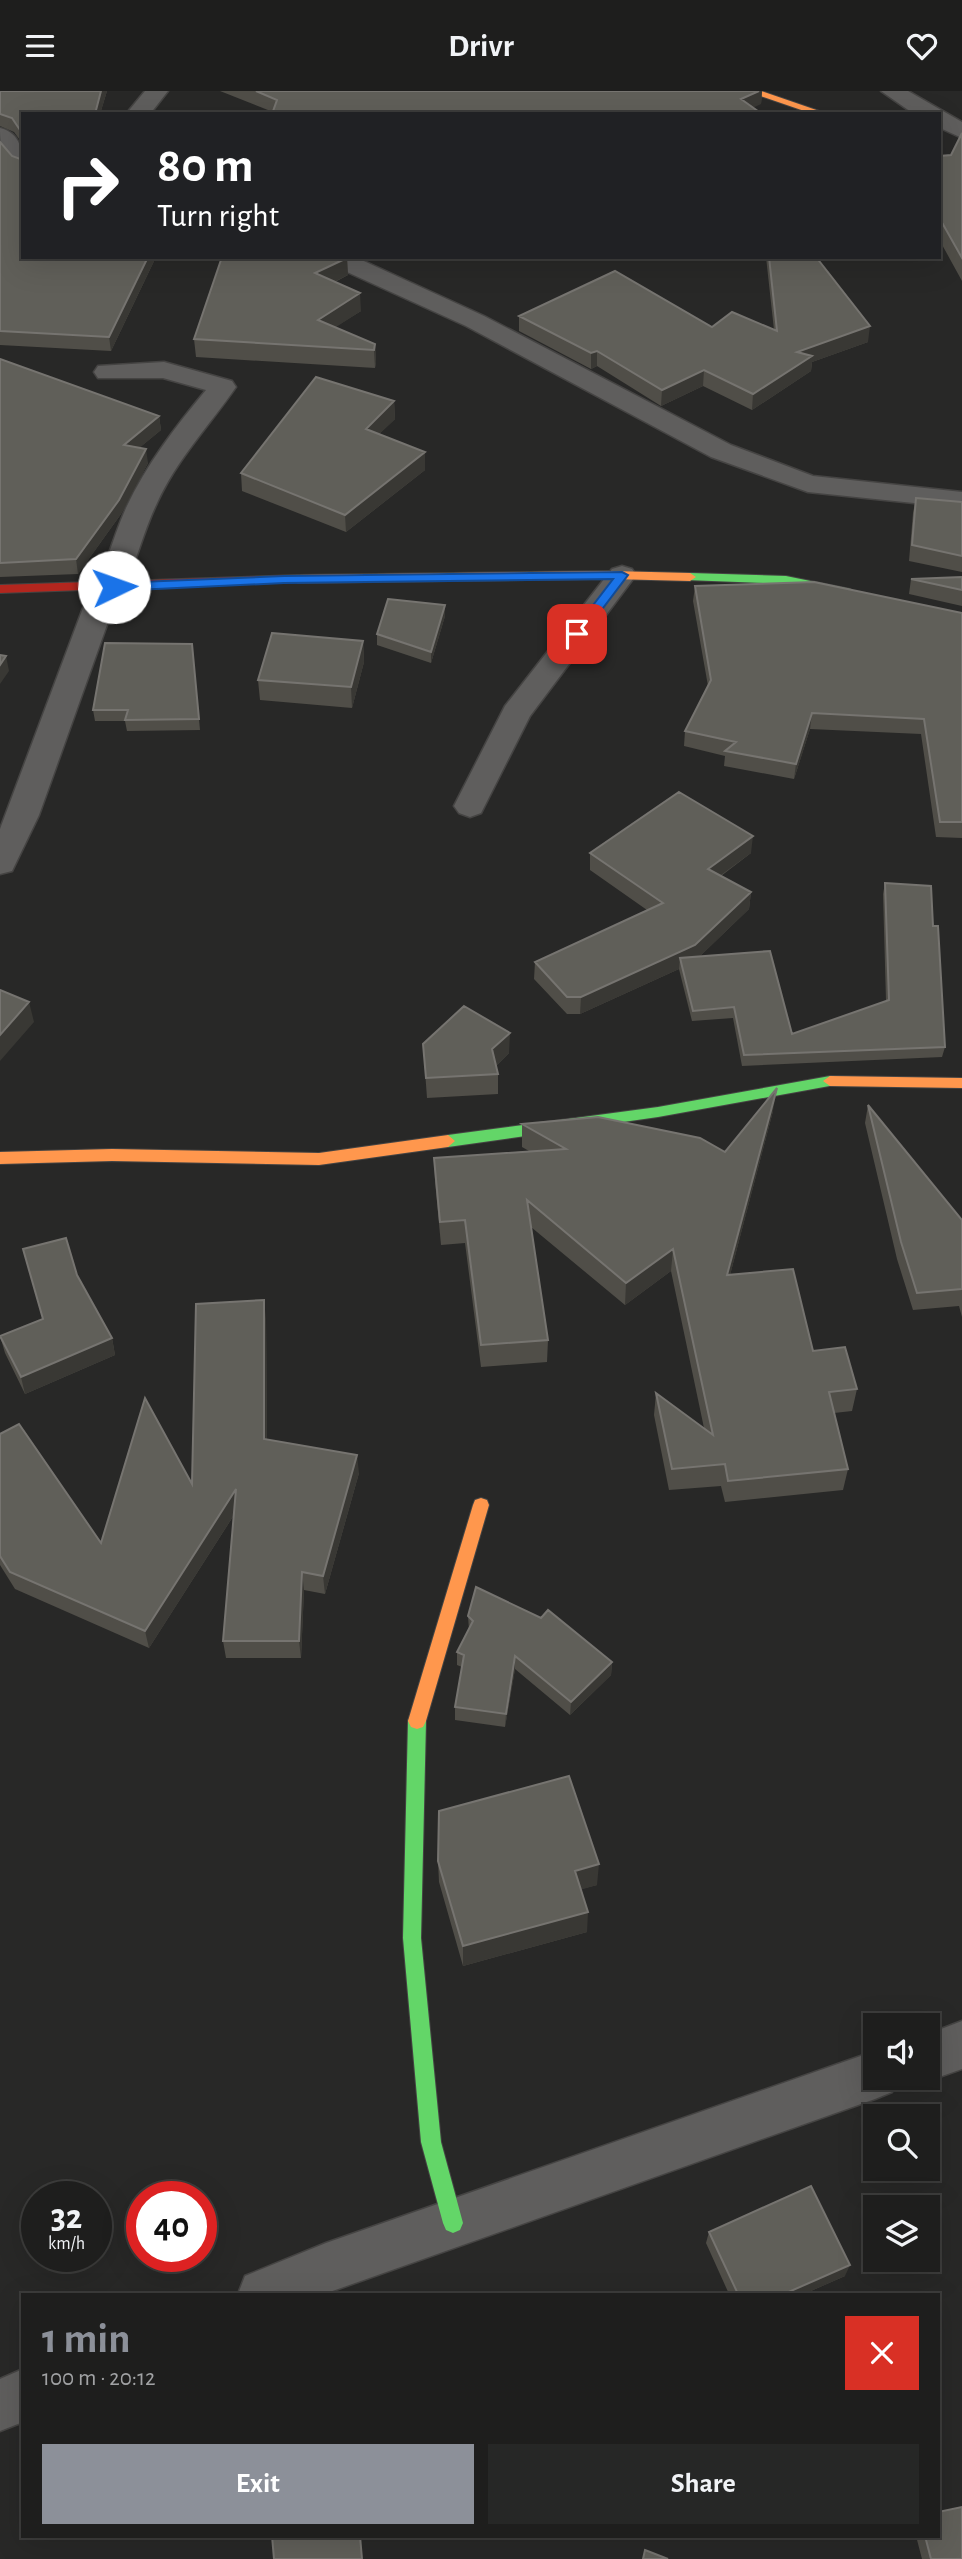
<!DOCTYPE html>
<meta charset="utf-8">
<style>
:root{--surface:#1e1e1d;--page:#262726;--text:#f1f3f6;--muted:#a1a2a4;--line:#3c3c3b;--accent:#8c9099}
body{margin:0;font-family:"Alegreya Sans",sans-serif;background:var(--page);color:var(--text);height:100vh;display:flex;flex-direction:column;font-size:26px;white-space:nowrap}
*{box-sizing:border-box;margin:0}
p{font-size:23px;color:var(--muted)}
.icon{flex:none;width:38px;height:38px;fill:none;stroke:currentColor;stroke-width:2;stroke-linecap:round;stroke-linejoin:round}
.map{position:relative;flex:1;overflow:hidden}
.panel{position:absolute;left:21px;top:2202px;width:919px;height:245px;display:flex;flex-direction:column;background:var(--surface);border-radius:0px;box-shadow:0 7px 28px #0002,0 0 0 2px var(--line)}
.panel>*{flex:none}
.banner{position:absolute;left:21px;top:21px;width:920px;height:147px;border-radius:0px;box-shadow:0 7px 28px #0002,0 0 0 2px var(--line);background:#202124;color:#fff;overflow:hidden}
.buttons{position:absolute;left:863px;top:1922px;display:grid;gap:14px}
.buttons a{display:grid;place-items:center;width:77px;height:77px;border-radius:0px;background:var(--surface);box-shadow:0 7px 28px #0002,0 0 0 2px var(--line);font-size:35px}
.speed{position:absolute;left:21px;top:2090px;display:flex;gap:14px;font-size:35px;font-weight:700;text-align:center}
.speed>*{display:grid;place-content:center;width:91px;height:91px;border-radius:50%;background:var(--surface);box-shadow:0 7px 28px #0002,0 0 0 2px var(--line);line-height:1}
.speed small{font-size:18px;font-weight:400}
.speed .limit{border:10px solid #d22;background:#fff;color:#111}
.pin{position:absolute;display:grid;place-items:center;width:60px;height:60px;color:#fff;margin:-30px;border-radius:14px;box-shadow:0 4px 10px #0006}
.me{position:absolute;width:77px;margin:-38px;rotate:87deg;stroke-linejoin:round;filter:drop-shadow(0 0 5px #0008)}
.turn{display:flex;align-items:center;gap:24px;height:147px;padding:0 21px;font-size:32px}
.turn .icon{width:91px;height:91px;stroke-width:2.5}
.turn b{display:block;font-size:49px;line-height:60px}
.round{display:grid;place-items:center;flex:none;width:74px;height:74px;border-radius:0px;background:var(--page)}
.overview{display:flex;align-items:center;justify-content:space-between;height:119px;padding:0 21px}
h1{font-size:42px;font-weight:700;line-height:52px;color:var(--accent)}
.button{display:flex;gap:14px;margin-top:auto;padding:14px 21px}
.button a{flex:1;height:80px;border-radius:0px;background:var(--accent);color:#fff;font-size:28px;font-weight:700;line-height:80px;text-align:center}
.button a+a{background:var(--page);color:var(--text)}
header{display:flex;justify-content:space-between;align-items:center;height:91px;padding:0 21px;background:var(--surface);font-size:32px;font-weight:700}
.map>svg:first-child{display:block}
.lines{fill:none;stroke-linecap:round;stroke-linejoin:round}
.street-casing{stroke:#454443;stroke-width:3}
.fast-casing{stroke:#454443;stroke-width:2}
.slow-casing{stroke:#454443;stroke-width:2}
.jam-casing{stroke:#454443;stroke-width:2}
.street{fill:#5f5e5d;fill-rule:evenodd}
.fast{fill:#63d668;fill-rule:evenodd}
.slow{fill:#ff974d;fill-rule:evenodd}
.jam{fill:#b3261e;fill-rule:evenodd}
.wall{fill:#504e48}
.shaded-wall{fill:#393834}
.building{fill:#605f59;stroke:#767470;stroke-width:2}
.route{fill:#1a73e8;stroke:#114b97;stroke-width:2}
</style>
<header><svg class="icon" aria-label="menu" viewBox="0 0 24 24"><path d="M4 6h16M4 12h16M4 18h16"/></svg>Drivr<svg class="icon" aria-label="heart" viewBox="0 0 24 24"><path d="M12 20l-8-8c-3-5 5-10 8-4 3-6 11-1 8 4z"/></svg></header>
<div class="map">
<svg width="962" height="2468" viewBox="0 0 962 2468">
<rect width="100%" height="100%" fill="#282827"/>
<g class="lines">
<g class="street-casing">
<path id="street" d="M145 0H168L150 23H126Z
M881 0H908L962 31V47L940 37V23H914Z
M0 37C21 42 23 61 23 79 2 74 0 55 0 37Z
M322 166H355L484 225 731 354 813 385 962 401V417L808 401 711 366 466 235 325 171Z
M164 271 232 290 236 296C209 335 177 368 157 412 140 447 134 485 113 517L39 724 12 780 0 783V738L83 517C104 486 111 451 126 417 146 374 176 335 206 299L163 287H98L94 281 98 275Z
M622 475 632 478 636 484 530 625 481 722 470 726 459 722 454 715 505 615 612 478Z
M962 1930V1978L928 1990 920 1986H928V1943Z
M875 1960V1986H898L892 2001 875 2008 324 2203H238L245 2185 326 2152Z
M23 2278V2331L0 2340V2288Z"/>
</g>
<g class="fast-casing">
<path id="fast" d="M690 482 786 485 850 498 856 502 850 506 786 493 686 489V483Z
M830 985 835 986 837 990 835 994 658 1026 448 1056 441 1050 448 1044 658 1016Z
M417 1622 423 1624 426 1630 421 1847 441 2051 463 2132 460 2139 453 2142 446 2139 443 2132 421 2051 403 1847 408 1630 411 1624Z"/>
</g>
<g class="slow-casing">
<path id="slow" d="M746 0H761L828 23H813Z
M611 480 690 482 696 486 690 490 611 488 298 492 292 488 298 484Z
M830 985 962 987V997L830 995 823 990Z
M448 1044 455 1050 448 1056 319 1074 112 1070 0 1073V1061L112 1058 319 1062Z
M481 1407 487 1409 489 1414 426 1630 423 1636 417 1638 411 1636 408 1630 473 1414 475 1409Z"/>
</g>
<g class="jam-casing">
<path id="jam" d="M298 484 304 488 302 491 0 502V494Z"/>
</g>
<use href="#street" class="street"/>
<use href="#fast" class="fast"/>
<use href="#slow" class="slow"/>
<use href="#jam" class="jam"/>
</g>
<path class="wall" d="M0 0H107L100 23H23L22 52 14 41 0 35Z
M220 0H762L761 13 273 21Z
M962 42V190L940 150V65L951 64Z
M0 51 23 166H156L111 260 0 254Z
M766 166H816L868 251 812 271 811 280 752 319 703 295 661 315 597 275 591 278 519 240V225L712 236 774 239Z
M347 167 348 184 335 191 361 220 335 236 375 253 376 271 375 277 196 266 194 248Z
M0 268 159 325 161 339 139 357 148 372 121 423 78 483 0 486Z
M394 310 395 328 379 343 425 379 346 441 242 400 241 382Z
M916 407 962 411V481L909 470 913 422Z
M962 486V515L909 503 911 488Z
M695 495 962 522V747L936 746 921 643 810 638 794 688 724 675 725 665 684 655 685 640 708 595 693 510Z
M445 525 431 572 377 554V543Z
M363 550 364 571 352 617 260 609 258 589Z
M192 553 200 639 127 640 125 630H95L93 619Z
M590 762H751L721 785 751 801 749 818 699 866 792 943 886 910 883 803 885 792 933 835 945 956 942 966 742 975 733 927 692 930 679 878 580 923H567L534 888 535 871 647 819 590 779Z
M423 953 509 962 496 975 498 983V1003L427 1007Z
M868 1014 962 1129V1226L959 1215 913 1219 897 1168 865 1032Z
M773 1020 730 1184 857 1298 852 1320 834 1322 848 1378 843 1399 725 1411 721 1395 669 1399 654 1324 656 1302 704 1337 671 1180 625 1214 531 1136 548 1249 547 1271 481 1276 465 1152 441 1154 435 1090 434 1067 529 1060 522 1056V1033L725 1061Z
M42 1228 112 1247 115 1264 25 1303 5 1262 0 1245Z
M266 1228 267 1349 359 1382 325 1503 304 1499 301 1567H226L223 1550 234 1424 149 1557 15 1498 0 1474V1343L101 1452 192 1393Z
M468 1525 612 1571 611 1584 570 1624 515 1578 505 1636 455 1629V1616L462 1576 457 1574V1561L469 1539Z
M438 1770 597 1794 581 1798 587 1841 463 1875 439 1791Z
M709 2141 845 2185 804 2203H729L706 2152Z
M916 2445H938L962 2468H922Z"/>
<path class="shaded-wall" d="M101 0H107L100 23H94Z
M759 0H762L761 13 740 23 741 8Z
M148 166H156L111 260 109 246Z
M347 167 348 184 316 200 315 182Z
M360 202 361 220 319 247 318 229Z
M870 235 868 251 812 271 811 280 752 319 753 303 797 261Z
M375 253 376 271 375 277 374 259Z
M597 260V275L591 278V262Z
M704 279 703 295 661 315 662 299Z
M394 310 395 328 367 355 366 338Z
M159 325 161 339 126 368 124 354Z
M146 358 148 372 121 423 78 483 76 468Z
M425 361V379L346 441 345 424Z
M445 514V525L431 572V561Z
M363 550 364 571 352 617 351 596Z
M6 565 9 580 0 593V574Z
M812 622 810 638 794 688 796 673Z
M753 745 751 762 706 795 708 778Z
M751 801 749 818 694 871 680 867 679 878 580 923 581 906Z
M29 911 34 931 0 970V944Z
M510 942 509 962 492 979V958Z
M777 997 773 1020 724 1207 727 1184Z
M673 1158 671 1180 625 1214 626 1192Z
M264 1209 266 1228 267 1367 264 1348Z
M112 1247 115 1264 25 1303 21 1286Z
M357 1364 359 1382 325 1503 323 1485Z
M236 1398 239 1416 149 1557 145 1540Z
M302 1481 304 1499 301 1567 299 1550Z
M515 1565V1578L505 1636 506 1623Z
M612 1571 611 1584 570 1624 571 1611Z
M599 1773 597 1794 573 1801 575 1780Z
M588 1821 587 1841 463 1875V1855Z
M850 2174 845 2185 804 2203H784Z"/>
<path class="building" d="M0 0H101L95 23H23V60L20 39 12 27 0 23Z
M256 0H759L741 8 762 23H272L277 9Z
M962 42V167L940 128V65L951 64Z
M0 51 12 65 20 68 23 66V166H148L109 246 0 240Z
M222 166 347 167 315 182 360 202 318 229 375 253 374 259 194 248Z
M769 166H816L870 235 797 261 812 265 753 303 704 279 662 299 597 260 591 262 519 225 615 180 712 236 732 221 777 240Z
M0 268 159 325 124 354 146 358 119 409 76 468 0 472Z
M316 286 394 310 366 338 425 361 345 424 241 382Z
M916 407 962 411V465L912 454Z
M962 486V499L911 488Z
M814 491 962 522V731H940L924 628 812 622 796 673 725 660 736 651 685 640 711 589 695 495Z
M388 508 445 514 431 561 377 543Z
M272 542 363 550 351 596 258 589Z
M105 552 192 553 199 628 125 629 128 619H93Z
M0 564 6 565 0 574Z
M679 701 753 745 708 778 751 801 695 854 581 906H567L535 871 663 812 590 762Z
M885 792 931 795 933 835H938L945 956 744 964 734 916 693 920 680 867 770 860 792 943 889 909Z
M0 899 29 911 0 944Z
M464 915 510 942 492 958 498 983 426 987 423 953Z
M777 997 727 1184 793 1178 813 1260 845 1256 857 1298 829 1301 848 1378 728 1390 725 1373 672 1378 656 1302 713 1344 673 1158 626 1192 527 1109 548 1249 481 1254 465 1129 440 1131 434 1067 566 1058 522 1033 598 1026 700 1047 725 1061Z
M868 1014 962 1129V1198L917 1202 901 1151Z
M66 1147 77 1184 112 1247 21 1286 0 1245 43 1228 23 1158Z
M264 1209V1348L357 1364 323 1485 302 1481 299 1550H223L236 1398 145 1540 10 1481 0 1465V1343L19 1333 101 1452 145 1307 192 1393 196 1213Z
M476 1496 541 1527 548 1519 612 1571 571 1611 515 1565 506 1623 455 1616 464 1564 457 1561 473 1530 468 1525Z
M569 1685 599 1773 575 1780 588 1821 463 1855 438 1770 439 1720Z
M811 2095 850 2174 784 2203H738L709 2141Z
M962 2416V2468H931L925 2445H938V2421Z
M272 2445H360L362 2468H274Z
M645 2459 668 2468H643Z"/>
<path class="route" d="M622 481 628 484 581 546 577 547 571 543 613 488 284 492 114 500 108 496 114 492 284 485Z"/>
</svg>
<div class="buttons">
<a><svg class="icon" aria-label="sound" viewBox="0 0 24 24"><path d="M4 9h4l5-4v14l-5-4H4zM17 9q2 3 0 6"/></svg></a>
<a><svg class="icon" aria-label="search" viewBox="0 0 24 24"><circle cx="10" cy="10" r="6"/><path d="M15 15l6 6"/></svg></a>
<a><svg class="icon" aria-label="layers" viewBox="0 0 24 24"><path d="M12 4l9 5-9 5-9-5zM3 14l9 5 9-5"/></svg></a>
</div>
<div class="speed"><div>32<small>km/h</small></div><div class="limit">40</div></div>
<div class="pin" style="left:577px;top:543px;background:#d93025"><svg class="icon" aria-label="arrive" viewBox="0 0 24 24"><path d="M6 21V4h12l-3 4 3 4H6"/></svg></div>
<svg class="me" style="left:114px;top:496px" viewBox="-20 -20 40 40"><circle r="19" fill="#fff"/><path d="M0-13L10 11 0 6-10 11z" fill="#1a73e8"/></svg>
<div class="banner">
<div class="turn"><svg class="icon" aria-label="right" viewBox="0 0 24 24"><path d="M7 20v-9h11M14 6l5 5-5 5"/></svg><div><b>80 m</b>Turn right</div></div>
</div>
<section class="panel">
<div class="overview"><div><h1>1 min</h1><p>100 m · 20:12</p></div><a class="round" style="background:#d93025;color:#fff"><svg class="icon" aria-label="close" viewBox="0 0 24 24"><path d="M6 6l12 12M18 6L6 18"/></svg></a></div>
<div class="button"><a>Exit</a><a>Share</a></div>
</section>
</div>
